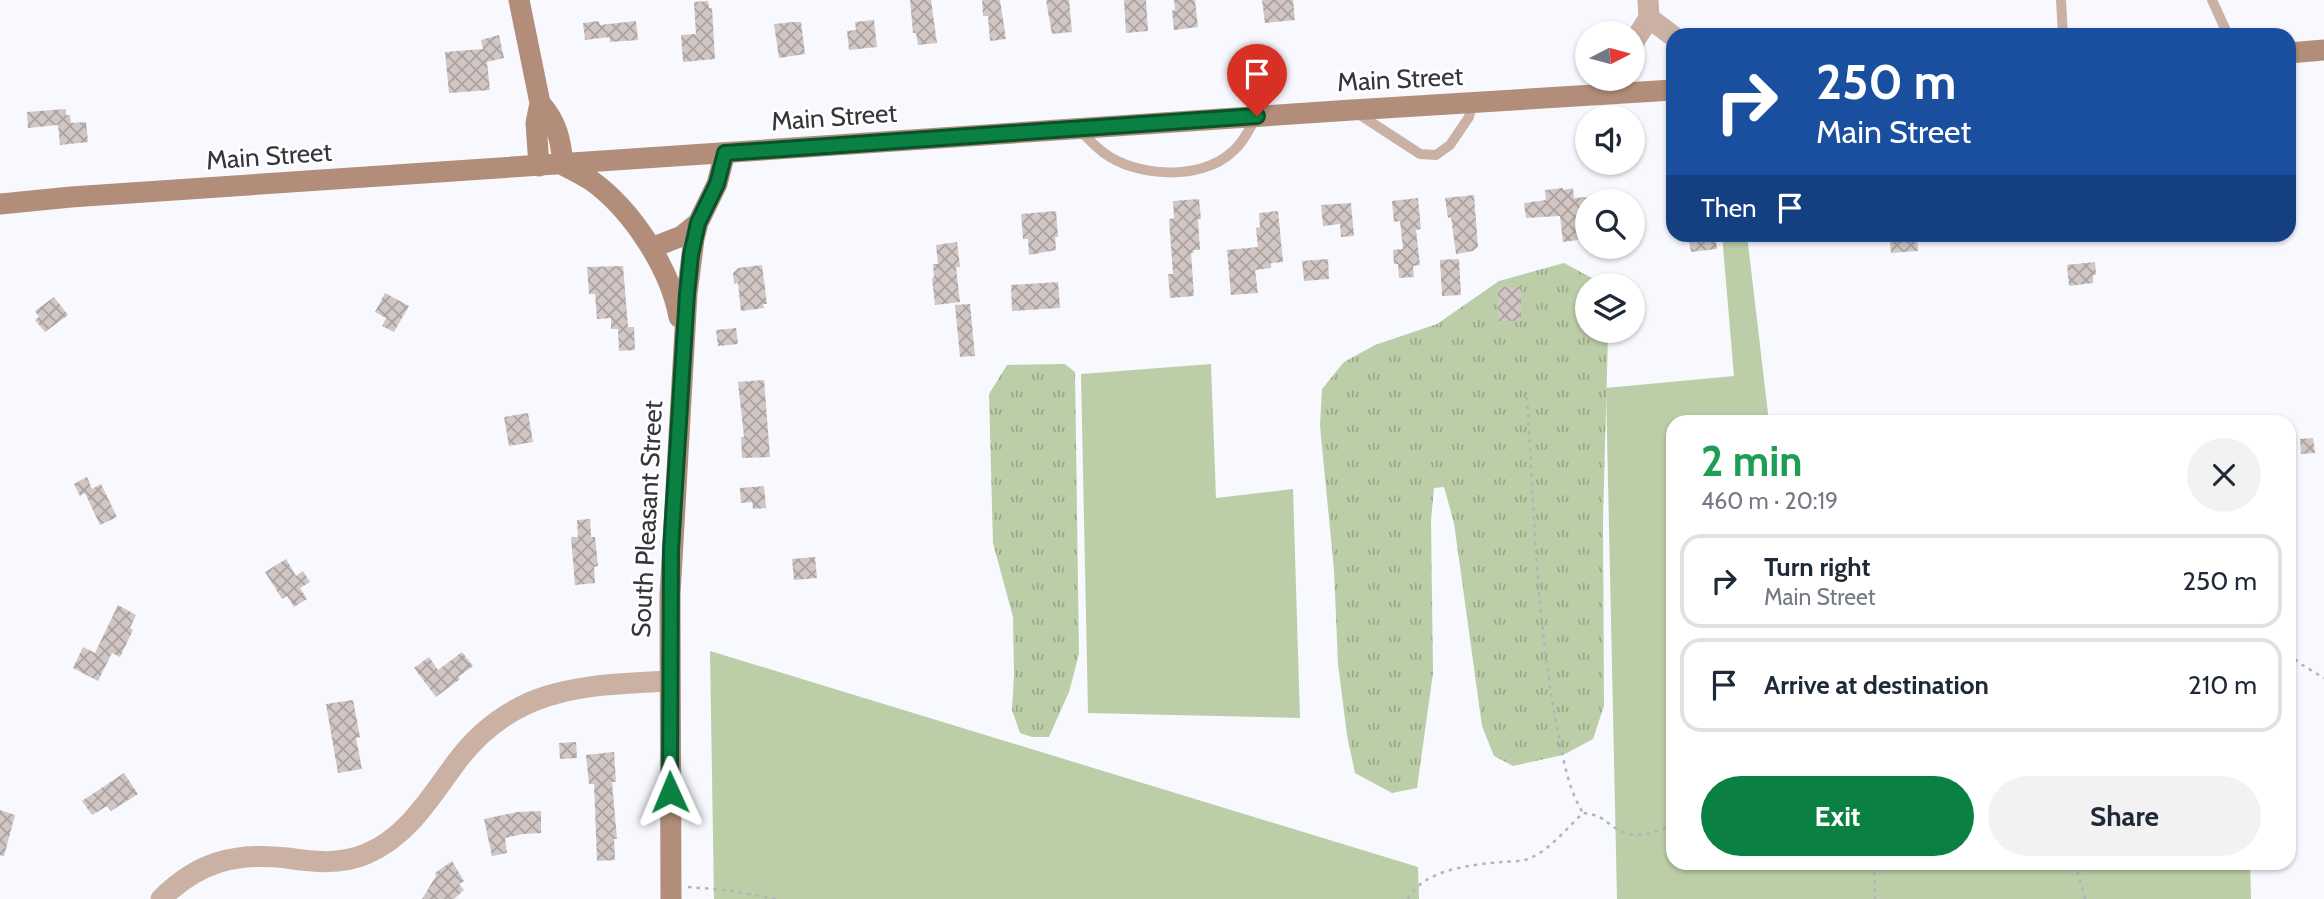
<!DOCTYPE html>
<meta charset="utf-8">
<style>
:root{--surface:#fff;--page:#f2f2f3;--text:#1f2937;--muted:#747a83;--line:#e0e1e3;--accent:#0b8043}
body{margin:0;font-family:Cabin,sans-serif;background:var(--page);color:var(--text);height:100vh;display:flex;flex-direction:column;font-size:26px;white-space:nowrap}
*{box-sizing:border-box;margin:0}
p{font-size:23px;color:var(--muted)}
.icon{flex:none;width:38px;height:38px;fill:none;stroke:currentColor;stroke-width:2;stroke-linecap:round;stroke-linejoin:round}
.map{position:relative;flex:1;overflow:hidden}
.drawer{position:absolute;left:1666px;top:415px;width:630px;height:455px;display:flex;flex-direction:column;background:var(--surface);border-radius:21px;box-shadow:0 2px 5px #0004}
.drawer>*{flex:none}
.guide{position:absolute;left:1666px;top:28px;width:630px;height:214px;border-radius:21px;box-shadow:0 2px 5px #0004;background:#1a4fa0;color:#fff;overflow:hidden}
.needle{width:46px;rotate:84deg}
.buttons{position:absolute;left:1575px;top:21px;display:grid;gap:14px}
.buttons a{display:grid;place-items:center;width:70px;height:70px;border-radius:50%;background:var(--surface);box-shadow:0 2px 5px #0004;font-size:35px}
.pin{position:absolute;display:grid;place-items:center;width:60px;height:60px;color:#fff;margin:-72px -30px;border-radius:50% 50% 50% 0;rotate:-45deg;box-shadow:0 0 7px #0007}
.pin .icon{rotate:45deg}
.me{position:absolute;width:77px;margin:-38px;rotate:359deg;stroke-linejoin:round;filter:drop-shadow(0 0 5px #0008)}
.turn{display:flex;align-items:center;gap:24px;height:147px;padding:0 35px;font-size:32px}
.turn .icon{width:91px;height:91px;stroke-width:2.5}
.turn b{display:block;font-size:49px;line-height:60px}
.then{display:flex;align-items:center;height:66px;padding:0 35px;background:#0003;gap:14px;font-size:26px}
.round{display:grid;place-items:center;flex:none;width:74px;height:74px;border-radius:37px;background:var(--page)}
.head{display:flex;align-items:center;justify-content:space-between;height:119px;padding:0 35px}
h1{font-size:42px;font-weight:700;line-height:52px;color:#1e9e55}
.button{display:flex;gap:14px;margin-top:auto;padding:14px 35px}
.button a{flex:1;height:80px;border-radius:42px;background:var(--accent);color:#fff;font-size:28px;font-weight:700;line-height:80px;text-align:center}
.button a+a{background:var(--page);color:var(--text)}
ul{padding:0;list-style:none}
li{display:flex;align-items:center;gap:21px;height:94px;margin:0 14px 10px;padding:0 21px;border:4px solid var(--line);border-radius:21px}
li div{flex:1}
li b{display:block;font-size:26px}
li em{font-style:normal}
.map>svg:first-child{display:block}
.grass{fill:url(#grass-tufts)}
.green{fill:#bccea7}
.building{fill:url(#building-cross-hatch)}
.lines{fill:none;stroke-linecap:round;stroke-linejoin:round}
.path{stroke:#b2b4b9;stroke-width:2.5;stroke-dasharray:3.5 5;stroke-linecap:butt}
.lane{stroke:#cab1a3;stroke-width:10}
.street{stroke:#cab1a3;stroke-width:21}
.secondary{stroke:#b28e7a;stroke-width:21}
.route-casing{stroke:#07532c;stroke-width:18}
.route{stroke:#0b8043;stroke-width:12}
.labels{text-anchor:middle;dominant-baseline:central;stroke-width:5;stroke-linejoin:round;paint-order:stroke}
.street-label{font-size:26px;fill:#36373b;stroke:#fff}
</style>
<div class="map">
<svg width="2324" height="899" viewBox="0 0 2324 899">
<defs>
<pattern id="grass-tufts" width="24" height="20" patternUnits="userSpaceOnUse" patternTransform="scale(1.75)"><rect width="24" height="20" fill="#bccea7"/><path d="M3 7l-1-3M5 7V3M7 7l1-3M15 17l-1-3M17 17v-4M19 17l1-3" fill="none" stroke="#9aa889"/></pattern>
<pattern id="building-cross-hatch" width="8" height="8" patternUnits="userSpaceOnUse" patternTransform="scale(1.75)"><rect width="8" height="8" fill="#d1c6c4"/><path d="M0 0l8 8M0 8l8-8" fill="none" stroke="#aaa2a0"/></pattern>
</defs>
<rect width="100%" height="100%" fill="#f7f9fe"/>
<path class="grass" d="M1564 263 1601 283 1602 285H1587V331H1608V335L1603 519 1604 706 1593 739 1563 755 1513 766 1494 756 1482 726 1454 523 1444 487 1434 488 1431 521 1433 673 1417 788 1392 793 1355 773 1347 735 1338 664 1334 570 1320 426 1322 389 1344 362 1375 345 1437 324 1499 281Z
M1065 364 1075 372 1079 654 1069 692 1049 737H1032L1020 733 1012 710 1014 674 1013 617 993 543 989 394 1007 365Z"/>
<path class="green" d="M1722 235H1747L1769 422H1673V863H2250L2251 899H1617L1606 388 1734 376Z
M1211 364 1216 498 1293 489 1300 718 1088 713 1081 374Z
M710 651 1418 867 1419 899H714Z"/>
<path class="building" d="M910 0H931L937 43 918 45 916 33H913Z
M982 0H1000L1006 39 990 41 988 16H983Z
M1046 0H1069L1072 32 1052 34Z
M1124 0H1146L1148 31 1126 33Z
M1174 0H1195L1198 27 1174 30 1172 11 1175 10Z
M1262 0H1293L1295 20 1265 23Z
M708 1 709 8H712L715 59 683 62 681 35 696 34 694 2Z
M874 20 877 47 849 50 847 31 856 30 855 22Z
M599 21 600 25 636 21 638 40 610 42 609 37 585 40 583 23Z
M793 22H801L805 54 779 58 774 24Z
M499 35 504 58 487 62 490 90 449 93 445 52 483 49 481 40Z
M66 109V115H70L71 123 86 122 88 142 60 145 58 125 28 128 27 112Z
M1563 188V190L1573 188 1574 198 1587 197V216L1578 217V240L1563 242 1560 216 1526 218 1524 203 1546 200 1545 190Z
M1474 195 1478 247 1473 251 1456 254 1451 217 1448 218 1445 198Z
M1418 198 1421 229 1416 230 1420 265 1413 266 1414 277 1399 278 1398 264H1394L1393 250 1403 249 1400 221 1394 222 1392 201Z
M1199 199 1201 219H1198L1200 250H1193L1194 253H1191L1194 296 1170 298 1168 274H1173L1169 219 1174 218 1173 201Z
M1351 203 1354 236 1341 237 1340 224 1323 226 1321 205Z
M1056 211 1058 237H1055L1056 250 1029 255 1028 239H1023L1021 214Z
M1278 211 1283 262 1271 263V268L1255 270 1258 293 1231 295 1227 250 1258 247 1256 228 1260 227 1259 213Z
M1688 234H1715L1717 249 1691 252Z
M1889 234H1917L1918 251 1891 253Z
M957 242 960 267H956L960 302 935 305 932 278 934 277 933 264H938L936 245Z
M1328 259 1329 279 1304 281 1302 261Z
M1459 259 1461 295 1442 296 1440 260Z
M2095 262 2096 274 2093 275V283L2069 286 2067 265Z
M762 265 767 304H763L764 308 741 311 738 283 734 284 733 273 738 268Z
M623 266 628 327H634L635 350 619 351 618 329H611V318L597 319 595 294H589L587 267Z
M1058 282 1060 308 1012 311 1011 285Z
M1498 287H1521V321H1498Z
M385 293 409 306 394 332 382 326 386 318 375 312Z
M54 297 68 315 45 332 35 320 39 317 35 311Z
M970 304 975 356 960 357 955 305Z
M736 328 738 344 718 346 716 330Z
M764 380 770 457 742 458 741 437H744L738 382Z
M528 413 533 442 509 446 504 417Z
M2313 438 2315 453 2301 454 2300 439Z
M87 477 92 489 101 484 117 517 100 525 85 493 80 496 74 484Z
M764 486 766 508 753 509 752 502 741 503 740 488Z
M590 519 591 537H595L598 566 594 567 595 583 575 585 571 537H578L577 520Z
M815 557 817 578 794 580 792 559Z
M286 559 296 576 303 571 310 582 300 588 307 599 294 607 287 596 282 599 265 572Z
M118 605 136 615 130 628 133 630 120 657 112 653 98 681 73 668 83 647 95 653Z
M462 652 473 666 458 677 460 679 436 697 414 668 429 657 438 670Z
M353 700 360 737 356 738 362 769 338 773 326 704Z
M576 742 577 758 560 759 559 743Z
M614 752 616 782H612L617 839H614L615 860 597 861 594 784H589L586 755Z
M124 773 138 794 111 811 107 806 92 815 82 801Z
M0 810 15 815 4 856 0 855Z
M541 811V833L523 834 505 838 507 853 492 856 484 819 517 812Z
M452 861 464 881 459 884 464 890 454 899H422L436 876 435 873Z"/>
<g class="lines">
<path class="path" d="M1527 397C1534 507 1536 618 1557 727 1563 756 1567 787 1583 813
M2289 653 2299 663 2324 678
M1874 863 1875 899
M2075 863 2085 899
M688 887 726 890 776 899
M1408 899C1424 869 1471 865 1501 862 1509 861 1520 862 1528 859 1549 851 1567 828 1583 813 1605 815 1605 824 1623 832 1640 839 1658 831 1673 825"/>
<path class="lane" d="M2061 0 2063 35
M2212 0 2228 35
M1354 111 1420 154 1436 155 1450 145 1469 117 1472 103
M1080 130C1087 138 1095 146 1104 153 1136 177 1201 181 1232 152 1243 143 1250 128 1257 116
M2083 237 2084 234"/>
<path class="street" d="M1648 0 1649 18 1673 36
M1633 43 1649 18
M161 899C198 862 235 852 287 858 314 862 340 865 366 854 407 837 430 798 455 764 511 687 582 685 669 681"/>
<path class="secondary" d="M519 0 540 103 536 123 539 166
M2289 53 2324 50
M540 103C557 122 561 140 563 165
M563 165C573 170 583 175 592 181 632 210 670 268 679 317
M0 204 71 197 1352 110 1673 90
M651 248 682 236 698 223
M671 899 670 595 687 294 694 239 698 223 717 184 725 153"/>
</g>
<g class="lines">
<g class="route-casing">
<path id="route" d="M670 792 671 550 687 294 691 255 698 223 717 184 725 153 1257 116"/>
</g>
<use href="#route" class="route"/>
</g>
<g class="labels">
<g class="street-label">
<text transform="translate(1400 79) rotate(-3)">Main Street</text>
<text transform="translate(834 117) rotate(-4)">Main Street</text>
<text transform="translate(269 156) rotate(-4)">Main Street</text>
<text transform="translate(647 519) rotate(-87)">South Pleasant Street</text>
</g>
</g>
</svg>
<div class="buttons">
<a><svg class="needle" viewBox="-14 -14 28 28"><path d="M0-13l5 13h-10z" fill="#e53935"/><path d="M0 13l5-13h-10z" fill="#747a83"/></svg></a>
<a><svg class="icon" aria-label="sound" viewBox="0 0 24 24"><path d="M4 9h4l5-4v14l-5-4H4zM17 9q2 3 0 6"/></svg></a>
<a><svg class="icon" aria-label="search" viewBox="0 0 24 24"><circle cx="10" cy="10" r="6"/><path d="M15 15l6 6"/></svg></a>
<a><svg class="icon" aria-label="layers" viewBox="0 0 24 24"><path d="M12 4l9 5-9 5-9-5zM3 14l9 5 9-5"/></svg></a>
</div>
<div class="pin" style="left:1257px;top:116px;background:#d93025"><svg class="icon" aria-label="arrive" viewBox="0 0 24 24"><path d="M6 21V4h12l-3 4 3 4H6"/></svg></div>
<svg class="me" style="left:670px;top:792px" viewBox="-20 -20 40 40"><path d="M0-17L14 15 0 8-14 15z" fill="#0b8043" stroke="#fff" stroke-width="4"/></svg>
<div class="guide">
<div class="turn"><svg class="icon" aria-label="right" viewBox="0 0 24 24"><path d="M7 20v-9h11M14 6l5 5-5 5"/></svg><div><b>250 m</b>Main Street</div></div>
<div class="then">Then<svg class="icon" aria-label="arrive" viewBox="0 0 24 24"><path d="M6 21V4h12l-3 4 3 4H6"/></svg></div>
</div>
<section class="drawer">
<div class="head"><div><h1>2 min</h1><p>460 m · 20:19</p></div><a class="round"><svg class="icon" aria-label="close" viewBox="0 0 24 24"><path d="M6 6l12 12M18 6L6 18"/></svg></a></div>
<ul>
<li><svg class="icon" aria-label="right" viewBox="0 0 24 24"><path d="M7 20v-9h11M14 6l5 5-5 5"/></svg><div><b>Turn right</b><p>Main Street</p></div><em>250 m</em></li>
<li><svg class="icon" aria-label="arrive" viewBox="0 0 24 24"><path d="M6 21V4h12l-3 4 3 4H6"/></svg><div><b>Arrive at destination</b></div><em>210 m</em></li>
</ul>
<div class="button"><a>Exit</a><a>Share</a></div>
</section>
</div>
